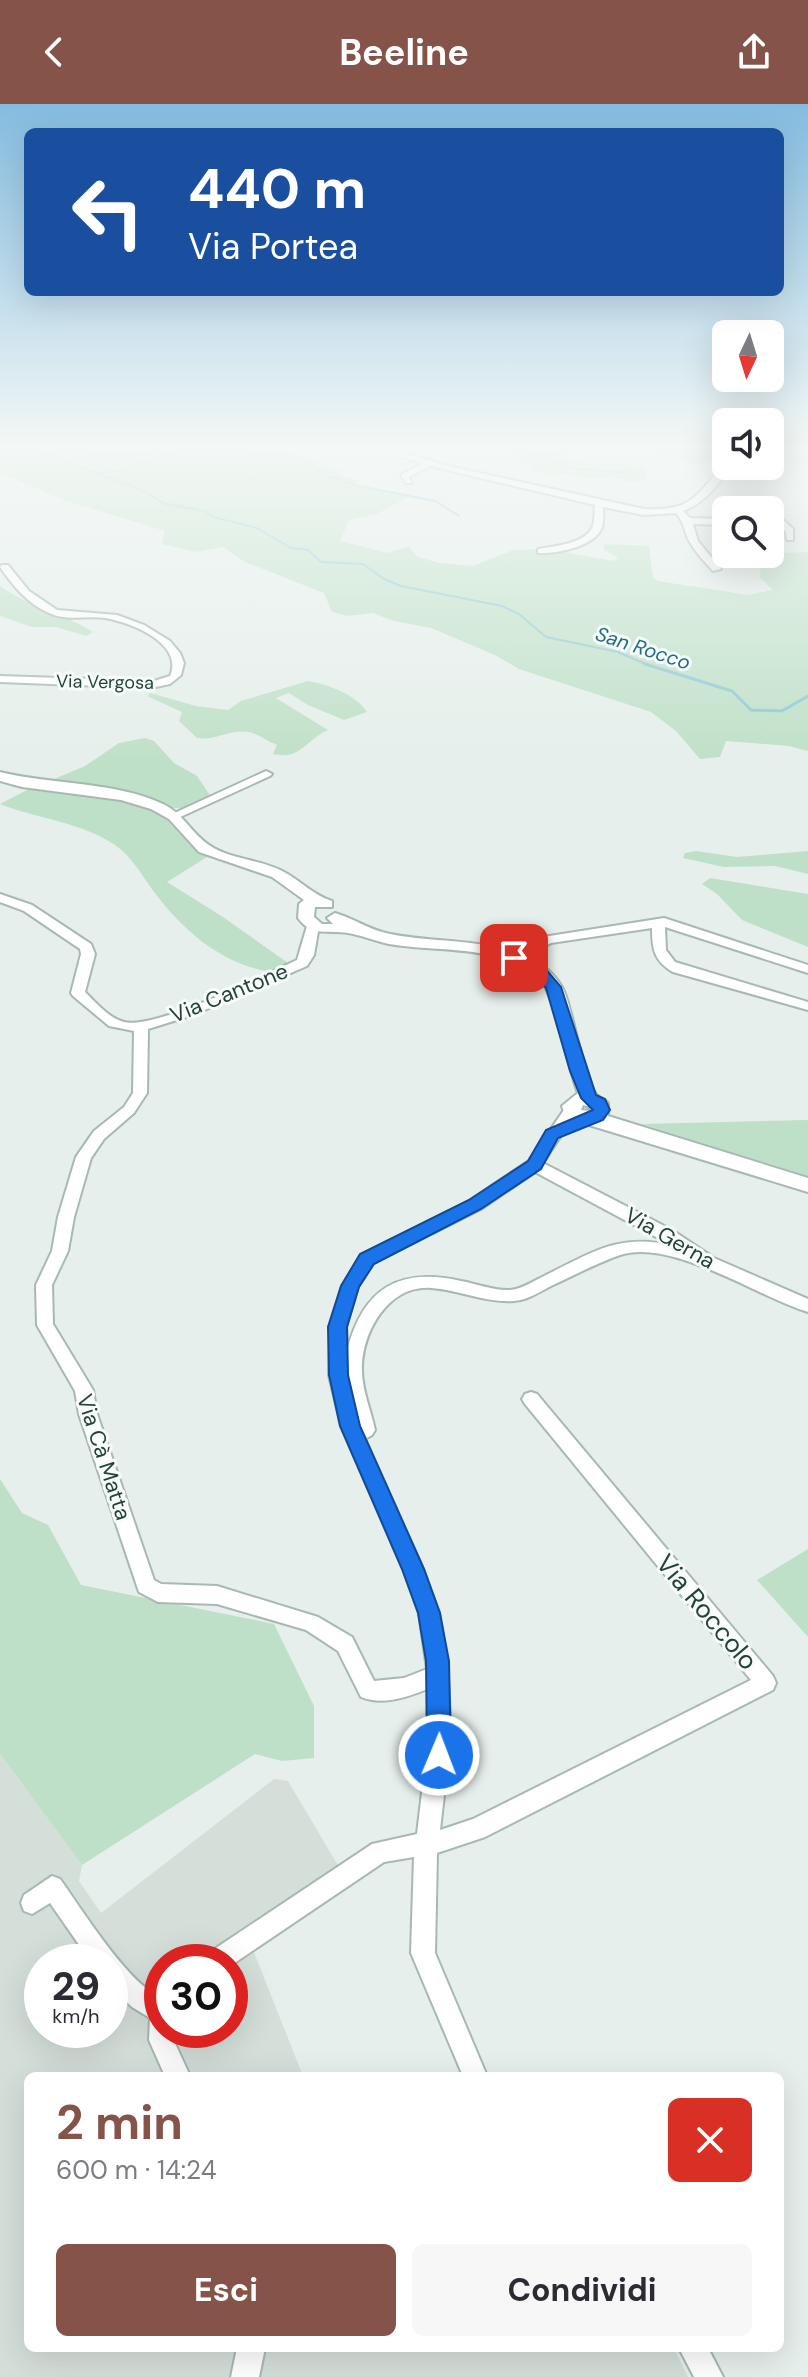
<!DOCTYPE html>
<html lang="it">
<meta charset="utf-8">
<style>
:root{--surface:#fff;--page:#f7f7f7;--text:#2b2b33;--muted:#7c7c81;--accent:#855347}
body{margin:0;font-family:"DM Sans",sans-serif;background:var(--page);color:var(--text);height:100vh;display:flex;flex-direction:column;font-size:30px;white-space:nowrap}
*{box-sizing:border-box;margin:0}
p{font-size:26px;color:var(--muted)}
.icon{flex:none;width:44px;height:44px;fill:none;stroke:currentColor;stroke-width:2;stroke-linecap:round;stroke-linejoin:round}
.map{position:relative;flex:1;overflow:hidden}
.drawer{position:absolute;left:24px;top:1968px;width:760px;height:280px;display:flex;flex-direction:column;background:var(--surface);border-radius:12px;box-shadow:0 8px 32px #0002}
.drawer>*{flex:none}
.guide{position:absolute;left:24px;top:24px;width:760px;height:168px;border-radius:12px;box-shadow:0 8px 32px #0002;background:#1a4fa0;color:#fff;overflow:hidden}
.needle{width:52px;rotate:184deg}
.tools{position:absolute;left:712px;top:216px;display:grid;gap:16px}
.tools a{display:grid;place-items:center;width:72px;height:72px;border-radius:12px;background:var(--surface);box-shadow:0 8px 32px #0002;font-size:40px}
.speed{position:absolute;left:24px;top:1840px;display:flex;gap:16px;font-size:40px;font-weight:700;text-align:center}
.speed>*{display:grid;place-content:center;width:104px;height:104px;border-radius:50%;background:var(--surface);box-shadow:0 8px 32px #0002;line-height:1}
.speed small{font-size:20px;font-weight:400}
.speed .limit{border:12px solid #d22;background:#fff;color:#111}
.pin{position:absolute;display:grid;place-items:center;width:68px;height:68px;color:#fff;margin:-34px;border-radius:16px;box-shadow:0 4px 12px #0006}
.me{position:absolute;width:88px;margin:-44px;rotate:1deg;stroke-linejoin:round;filter:drop-shadow(0 0 6px #0008)}
.turn{display:flex;align-items:center;gap:28px;height:168px;padding:0 32px;font-size:36px}
.turn .icon{width:104px;height:104px;stroke-width:2.5}
.turn b{display:block;font-size:56px;line-height:68px}
.round{display:grid;place-items:center;flex:none;width:84px;height:84px;border-radius:12px;background:var(--page)}
.overview{display:flex;align-items:center;justify-content:space-between;height:136px;padding:0 32px}
h1{font-size:48px;font-weight:700;line-height:60px;color:var(--accent)}
.action{display:flex;gap:16px;margin-top:auto;padding:16px 32px}
.action a{flex:1;height:92px;border-radius:12px;background:var(--accent);color:#fff;font-size:32px;font-weight:700;line-height:92px;text-align:center}
.action a+a{background:var(--page);color:var(--text)}
header{display:flex;justify-content:space-between;align-items:center;height:104px;padding:0 32px;background:var(--accent);color:#fff;font-size:36px;font-weight:700}
.map>svg:first-child{display:block}
.built{fill:#d4dfda;fill-rule:evenodd}
.green{fill:#bfe0c8}
.lines{fill:none;stroke-linecap:round;stroke-linejoin:round}
.stream-far1{stroke:#8ec9d4;stroke-width:2}
.stream{stroke:#8ec9d4;stroke-width:3}
.minor-casing{stroke:#a8b8b2;stroke-width:4}
.tertiary-casing{stroke:#a8b8b2;stroke-width:4}
.minor{fill:#fff;fill-rule:evenodd}
.tertiary{fill:#fff;fill-rule:evenodd}
.route{fill:#1a73e8;stroke:#114b97;stroke-width:2}
.labels{text-anchor:middle;dominant-baseline:central;stroke-width:6;stroke-linejoin:round;paint-order:stroke}
.far-street-label{font-size:18px;fill:#24423a;stroke:#f7fbf9}
.far-water-label{font-size:20px;font-style:italic;fill:#1c6f80;stroke:#f7fbf9}
.street-label{font-size:22px;fill:#24423a;stroke:#f7fbf9}
.near-street-label{font-size:26px;fill:#24423a;stroke:#f7fbf9}
</style>
<header><svg class="icon" aria-label="back" viewBox="0 0 24 24"><path d="M15 5l-7 7 7 7"/></svg>Beeline<svg class="icon" aria-label="share" viewBox="0 0 24 24"><path d="M12 15V3M7 8l5-5 5 5M5 13v7h14v-7"/></svg></header>
<div class="map">
<svg width="808" height="2273" viewBox="0 0 808 2273">
<rect width="100%" height="100%" fill="#e6efeb"/>
<path class="built" d="M0 1650 82 1761 79 1777 101 1809 274 1675 288 1677 339 1763 244 1823 303 1972H28V2244H674L688 2273H0ZM42 1858H110V1926H42ZM162 1858H230V1926H162Z"/>
<path class="green" d="M0 341H81L106 349 129 350 163 341H255L310 354 341 368 338 370 359 377 356 380 411 391 377 410 349 416 340 437 388 449 409 442 416 452 439 459 473 462 513 446 546 445 614 457 618 453 604 446V440L649 442 653 474 658 477 748 491 773 486 759 473 761 464 728 451 808 448V647L789 642 726 637 720 653 700 655 676 627 651 608 519 565 495 551 431 524 394 517 373 509 347 512 332 508 324 489 245 458 223 443 197 448 162 440 165 427 64 396 0 369Z
M495 341H543L552 347 562 341H584L560 355C588 363 617 356 645 364L648 370 645 376 631 378 610 372 591 375 560 369 551 372 530 365 529 360 511 353 510 346Z
M631 341H726V349H719L698 361Z
M0 482C29 503 63 509 93 528L86 532 56 523H32L0 512Z
M308 577C327 580 357 591 367 608L344 616 308 601 289 589 276 594 328 626C304 637 301 656 273 650L277 641C268 638 257 629 248 628 229 625 216 637 197 634L179 617 182 608 147 592 150 589 196 602 228 606 241 597Z
M145 634 154 637 174 659 197 672 211 693 185 704H172L131 690 47 678 85 662 119 639Z
M31 684C68 689 131 690 161 709 179 721 187 742 207 753L167 778 223 813 291 861C284 863 275 868 268 867 224 861 184 827 158 793 144 776 134 754 115 741 81 718 38 715 0 700Z
M696 747 737 753 808 747V770L775 762 724 763 683 754 685 749Z
M710 774 808 790V843L742 816 717 790 702 780Z
M808 1016V1073L642 1020Z
M0 1375 22 1409 48 1421 81 1481 274 1520 314 1602V1654L282 1657 255 1650 82 1761 0 1650Z
M808 1445V1533L757 1476Z"/>
<g class="lines">
<path class="stream-far1" d="M19 341 142 386 165 400 205 407 213 413 257 424 291 444 308 446 321 458 363 460 384 475 401 482 502 502 519 510 546 533 618 548 650 562
M509 341 573 365 637 369
M96 370 124 366 194 341 229 344 307 358 327 372 359 382 435 397 459 412"/>
<path class="stream" d="M645 560 732 587 751 606 782 607 808 592"/>
<g class="minor-casing">
<path id="minor" d="M400 348 448 362 644 405C697 407 694 390 726 360V362H731C718 381 705 399 683 407L690 414 726 415V421L693 420 698 437 721 465 713 467C705 458 697 450 691 440 684 429 685 419 676 409L644 411 603 403C603 409 604 417 602 423 595 443 556 450 538 449V445C554 442 586 440 593 422 595 416 594 408 595 401L430 362 409 373 412 379H406L401 371 423 359 400 352Z
M770 413 781 414 793 425V436H787L786 428 776 419H770Z
M2 461H8L29 487 57 506 117 511 144 521 170 537 180 549 184 559 181 571 170 580 151 584 0 578V572L154 577 170 572C184 539 130 518 105 514 86 511 68 518 49 509 28 500 13 482 0 463Z
M266 667 272 670 270 672 178 714 168 712Z
M0 790 32 801 91 840 95 850 85 888C96 899 109 914 124 918 155 926 264 871 297 856L307 822 313 818 319 822 314 851 307 862 193 911 148 925 147 989 134 1009 104 1035 91 1054 74 1113 68 1147 52 1181 53 1220 93 1286 97 1310 154 1476 161 1480 217 1482 318 1513 352 1533 374 1577 404 1574 427 1565 419 1509 403 1465 341 1322 329 1271 330 1223 342 1182 361 1151 469 1097 529 1057 566 1003 571 1001 578 1006 543 1059 672 1126 714 1154 808 1195V1208C758 1193 672 1134 620 1151 597 1159 575 1171 553 1181 541 1187 528 1196 514 1197 486 1199 459 1186 431 1184 388 1181 361 1229 362 1267 362 1287 371 1306 375 1326L372 1331 365 1335 423 1465 439 1509 447 1557 451 1630 440 1726 473 1715 751 1576 525 1300 522 1295 525 1290 531 1288 537 1290 773 1572 776 1579 773 1586 485 1733 437 1749 435 1849 487 1972H463L411 1849 414 1753 384 1758 230 1862V1858H203L207 1850 372 1740 417 1730 429 1630 428 1585C407 1593 383 1602 361 1593L338 1547 306 1526 217 1500 158 1498 139 1488 79 1310 75 1287 37 1221 36 1181 52 1147 58 1113 76 1053 94 1027 124 1003 133 989 134 927 109 922 73 892 71 889 81 850 80 845 24 807 0 798ZM535 1068 673 1142C621 1129 595 1147 550 1169 539 1174 527 1182 516 1185 500 1189 478 1180 461 1177 399 1163 363 1184 347 1247L346 1223 358 1183 373 1159 481 1105Z
M664 814 808 861V869L665 823 666 846 675 858 808 898V906L673 868C654 857 652 845 652 824L551 839 519 857H509L507 854 543 833Z
M52 1772 60 1775C79 1801 133 1888 162 1892V1926H173V1935L190 1972H165L149 1936 150 1914 132 1903 110 1882V1858H91L50 1799 32 1810 24 1807 21 1799 24 1791Z
M237 2244H265L259 2273H231Z
M679 2244H708L723 2273H694Z"/>
</g>
<g class="tertiary-casing">
<path id="tertiary" d="M0 668C52 681 114 677 163 700 184 710 191 729 209 741 230 756 262 755 284 768 301 777 313 791 332 797V803H315L314 813 322 820H333L327 814 335 809C353 814 368 825 386 829 438 842 531 829 562 883 574 904 583 982 599 993 602 995 606 996 608 999V1012L808 1074V1088L566 1014 562 1002 578 989C568 964 556 899 545 883 512 838 438 849 389 840 375 837 361 831 348 829 327 826 312 833 298 814L299 800 304 796 272 773 199 748 169 715 151 705 121 696 22 683 0 677ZM583 1001 590 1003 591 1007 581 1006Z"/>
</g>
<use href="#minor" class="minor"/>
<use href="#tertiary" class="tertiary"/>
</g>
<linearGradient id="sky" x2="0" y2="1"><stop stop-color="#84bce0"/><stop offset="0.52" stop-color="#f4f8f6"/><stop offset="1" stop-color="#f4f8f6" stop-opacity="0"/></linearGradient>
<rect width="808" height="659" fill="url(#sky)"/>
<path class="route" d="M514 849 545 864 561 883 596 991 605 995 610 1006 603 1016 558 1034 541 1065 481 1105 374 1160 359 1183 347 1223 348 1271 360 1322 424 1465 440 1509 449 1557 451 1651 447 1659 439 1663 430 1659 427 1651 426 1557 418 1509 402 1465 340 1322 329 1271 328 1223 341 1182 360 1150 469 1096 528 1057 546 1026 593 1006 581 994 570 967 546 884 534 871 508 857 506 854Z"/>
<g class="labels">
<g class="far-street-label">
<text transform="translate(105 578) rotate(1)">Via Vergosa</text>
</g>
<g class="far-water-label">
<text transform="translate(643 544) rotate(18)">San Rocco</text>
</g>
<g class="street-label">
<text transform="translate(229 889) rotate(-22)">Via Cantone</text>
<text transform="translate(670 1134) rotate(30)">Via Gerna</text>
<text transform="translate(104 1353) rotate(72)">Via Cà Matta</text>
</g>
<g class="near-street-label">
<text transform="translate(707 1508) rotate(50)">Via Roccolo</text>
</g>
</g>
</svg>
<div class="tools">
<a><svg class="needle" viewBox="-14 -14 28 28"><path d="M0-13l5 13h-10z" fill="#e53935"/><path d="M0 13l5-13h-10z" fill="#7c7c81"/></svg></a>
<a><svg class="icon" aria-label="sound" viewBox="0 0 24 24"><path d="M4 9h4l5-4v14l-5-4H4zM17 9q2 3 0 6"/></svg></a>
<a><svg class="icon" aria-label="search" viewBox="0 0 24 24"><circle cx="10" cy="10" r="6"/><path d="M15 15l6 6"/></svg></a>
</div>
<div class="speed"><div>29<small>km/h</small></div><div class="limit">30</div></div>
<div class="pin" style="left:514px;top:854px;background:#d93025"><svg class="icon" aria-label="arrive" viewBox="0 0 24 24"><path d="M6 21V4h12l-3 4 3 4H6"/></svg></div>
<svg class="me" style="left:439px;top:1651px" viewBox="-20 -20 40 40"><circle r="17" fill="#1a73e8" stroke="#fff" stroke-width="3"/><path d="M0-11L8 9 0 5-8 9z" fill="#fff"/></svg>
<div class="guide">
<div class="turn"><svg class="icon" aria-label="left" viewBox="0 0 24 24"><path d="M17 20v-9H6M10 6l-5 5 5 5"/></svg><div><b>440 m</b>Via Portea</div></div>
</div>
<section class="drawer">
<div class="overview"><div><h1>2 min</h1><p>600 m · 14:24</p></div><a class="round" style="background:#d93025;color:#fff"><svg class="icon" aria-label="close" viewBox="0 0 24 24"><path d="M6 6l12 12M18 6L6 18"/></svg></a></div>
<div class="action"><a>Esci</a><a>Condividi</a></div>
</section>
</div>
